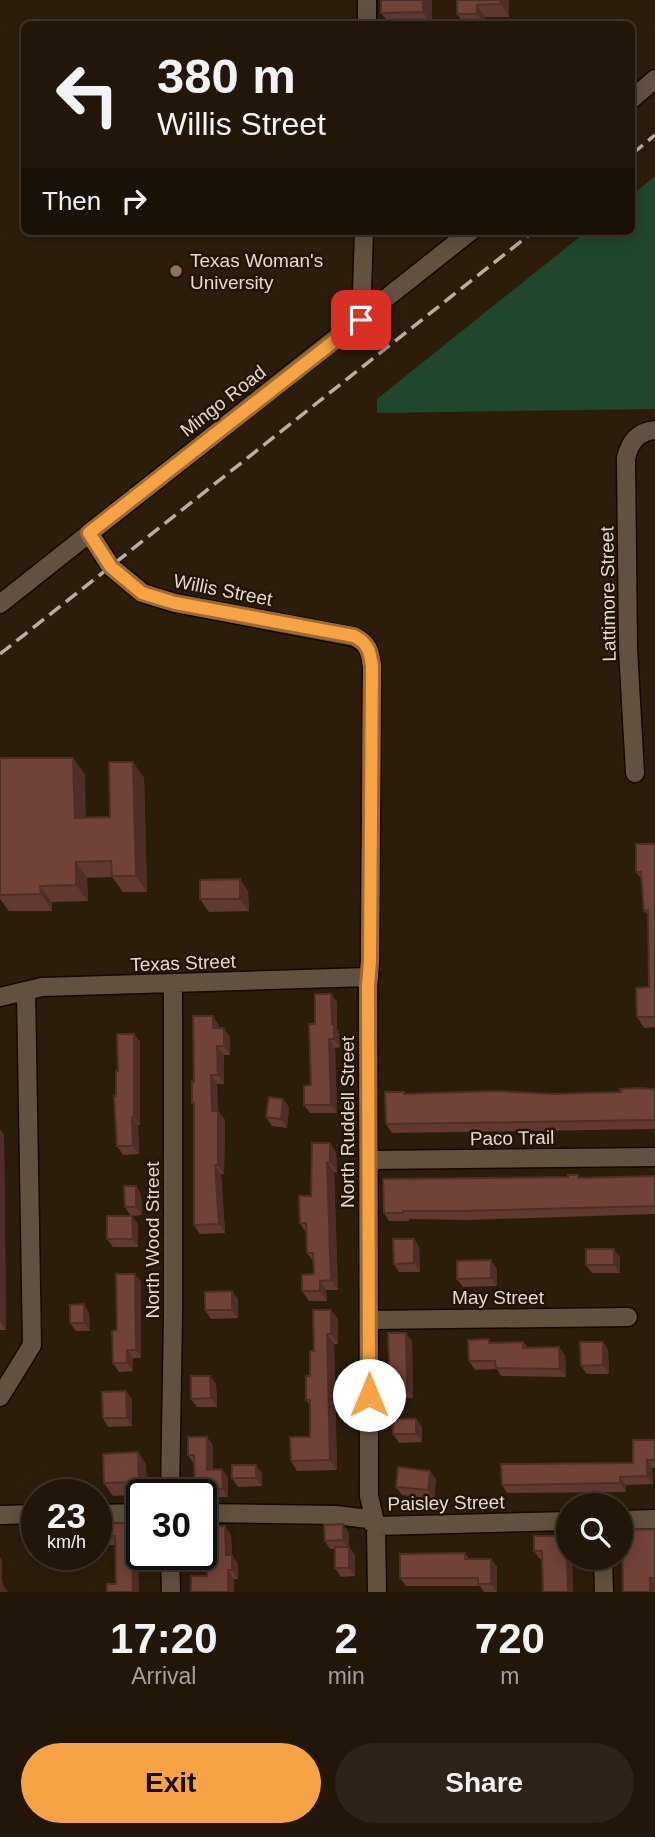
<!DOCTYPE html>
<style>
:root{--surface:#211608;--page:#2d2316;--text:#f1f3f6;--muted:#a29f9c;--line:#3e3529;--accent:#f5a345}
body{margin:0;font-family:Helvetica,sans-serif;background:var(--page);color:var(--text);height:100vh;display:flex;flex-direction:column;font-size:26px;white-space:nowrap}
*{box-sizing:border-box;margin:0}
p{font-size:23px;color:var(--muted)}
.icon{flex:none;width:38px;height:38px;fill:none;stroke:currentColor;stroke-width:2;stroke-linecap:round;stroke-linejoin:round}
.map{position:relative;height:1592px;overflow:hidden}
.drawer{display:flex;flex-direction:column;background:var(--surface);flex:1}
.drawer>*{flex:none}
.hud{position:absolute;left:21px;top:21px;width:614px;height:214px;border-radius:10px;box-shadow:0 4px 18px #0003,0 0 0 2px var(--line);background:#211608;color:var(--text);overflow:hidden}
.tools{position:absolute;left:556px;top:1493px;display:grid;gap:14px}
.tools a{display:grid;place-items:center;width:77px;height:77px;border-radius:50%;background:var(--surface);box-shadow:0 4px 18px #0003,0 0 0 2px var(--line);font-size:35px}
.speed{position:absolute;left:21px;top:1479px;display:flex;gap:14px;font-size:35px;font-weight:700;text-align:center}
.speed>*{display:grid;place-content:center;width:91px;height:91px;border-radius:50%;background:var(--surface);box-shadow:0 4px 18px #0003,0 0 0 2px var(--line);line-height:1}
.speed small{font-size:18px;font-weight:400}
.speed .limit{border:4px solid #111;border-radius:10px;background:#fff;color:#111}
.pin{position:absolute;display:grid;place-items:center;width:60px;height:60px;color:#fff;margin:-30px;border-radius:14px;box-shadow:0 4px 10px #0006}
.me{position:absolute;width:77px;margin:-38px;rotate:0deg;stroke-linejoin:round;filter:drop-shadow(0 0 5px #0008)}
.turn{display:flex;align-items:center;gap:24px;height:147px;padding:0 21px;font-size:32px}
.turn .icon{width:91px;height:91px;stroke-width:2.5}
.turn b{display:block;font-size:49px;line-height:60px}
.then{display:flex;align-items:center;height:66px;padding:0 21px;background:#0003;gap:14px;font-size:26px}
.eta{display:flex;justify-content:space-evenly;align-items:center;height:119px;text-align:center}
.eta b{font-size:42px;font-weight:600;line-height:49px}
.action{display:flex;gap:14px;margin-top:auto;padding:14px 21px}
.action a{flex:1;height:80px;border-radius:42px;background:var(--accent);color:#111;font-size:28px;font-weight:600;line-height:80px;text-align:center}
.action a+a{background:var(--page);color:var(--text)}
.map>svg:first-child{display:block}
.green{fill:#21462e}
.lines{fill:none;stroke-linecap:round;stroke-linejoin:round}
.minor-casing{stroke:#140700;stroke-width:21}
.minor{stroke:#62513e;stroke-width:18}
.rail{stroke:#b9aea1;stroke-width:3.5;stroke-dasharray:14 7;stroke-linecap:butt}
.wall{fill:#613930}
.shaded-wall{fill:#4f2e27}
.building{fill:#714238;stroke:#4f2e27;stroke-width:2}
.route-casing{stroke:#9f6a2d;stroke-width:18}
.route{stroke:#f5a345;stroke-width:12}
.education-dot{fill:#8d6e63;stroke:#221403;stroke-width:2.5}
.labels{text-anchor:middle;dominant-baseline:central;stroke-width:5;stroke-linejoin:round;paint-order:stroke}
.poi-label{font-size:19px;fill:#e3d9ce;stroke:#221403;text-anchor:start}
.street-label{font-size:19px;fill:#e3d9ce;stroke:#221403}
</style>
<div class="map">
<svg width="655" height="1592" viewBox="0 0 655 1592">
<rect width="100%" height="100%" fill="#2c1d0b"/>
<path class="green" d="M655 176V409L377 413V399L587 231H632V195Z"/>
<g class="lines">
<g class="minor-casing">
<path id="minor" d="M367 24V0
M632 99 655 79
M361 320 364 231
M89 533 111 567 143 593 175 603 354 637C368 643 370 651 372 666L370 961 368 986 369 1496 376 1526 377 1592
M0 604 471 231
M635 773 628 649 626 458C630 442 637 432 655 430
M0 997 42 987 368 977
M369 1160 655 1157
M369 1320 628 1317
M0 1397 32 1345 26 991
M170 1494 173 1315V985
M201 1513 336 1515 368 1519 376 1526 569 1521
M96 1514 142 1513
M0 1515 37 1514
M621 1520 655 1519
M170 1554 171 1592
M603 1558 604 1592"/>
</g>
<use href="#minor" class="minor"/>
<path class="rail" d="M632 154 655 135
M0 654 534 231"/>
</g>
<path class="wall" d="M381 0H432V24H390L381 13Z
M457 0H509V17H485L486 24H464L457 14Z
M0 758 85 774V818L110 817 133 762 144 778 147 892H123L112 877 87 878 88 901 52 902V911H9L0 899Z
M655 844V1027L644 1028 637 1017 649 987 648 915 644 911 642 880 636 872Z
M248 891 249 911 209 912 200 899Z
M331 994 337 1002V1029L339 1032 340 1047 335 1048 337 1113H310L304 1105 311 1085 315 1024Z
M219 1025V1028L230 1037V1055H224V1084H217L218 1111 225 1120 224 1174H221L225 1233 200 1234 194 1225V1106L192 1103 194 1082Z
M134 1034 140 1042V1125H138L139 1154 123 1155 117 1146 118 1071Z
M655 1089V1129L392 1133 386 1124 406 1094H552L621 1092Z
M283 1099 289 1107 287 1128 272 1126 266 1117Z
M0 1129 4 1135 6 1330H0Z
M330 1143 336 1153 337 1172H334L338 1290H326L327 1301H309L302 1291 314 1274V1263L307 1253 306 1233 300 1223Z
M578 1175 580 1178 655 1176V1214L466 1220 409 1219V1221H389L384 1213Z
M136 1186 141 1194 142 1215 131 1216 125 1207Z
M138 1224V1247H113L107 1239Z
M414 1239 419 1247 420 1272H399L394 1264Z
M620 1257V1273H592L586 1265Z
M497 1269V1286L463 1287 457 1279Z
M135 1274 141 1282V1358H133V1371L119 1372 113 1363 117 1330Z
M238 1299V1318L211 1319 205 1310Z
M89 1313 90 1331H76L70 1323Z
M338 1319V1344H334L337 1470 297 1471 291 1461 310 1437V1405L306 1400 314 1351Z
M412 1341 413 1398 396 1399 390 1390Z
M523 1342 527 1347 565 1355 566 1377 501 1376 497 1369 475 1370 469 1361 491 1343Z
M603 1342 608 1350 609 1374H587L581 1366Z
M210 1376 216 1384 217 1407H197L191 1399Z
M132 1399V1426L108 1427 103 1418Z
M416 1419 422 1427V1442L399 1443 393 1434Z
M655 1440V1468H652L653 1484 626 1485V1492L507 1493 502 1485 633 1463Z
M213 1445V1470L228 1478V1497H201V1494H199L195 1489 194 1464 188 1455Z
M138 1452 146 1465 147 1494 113 1496 104 1483Z
M262 1473V1486L238 1487 232 1478Z
M436 1479 434 1499 402 1495 396 1487Z
M130 1523 141 1536V1552H138L116 1584 115 1545H103L97 1537Z
M201 1527 231 1535 232 1555 238 1564V1579H234V1592H191L207 1576V1549H201Z
M655 1529V1592H623Z
M349 1533V1547L355 1555V1576L341 1577 335 1568V1549H330L325 1541Z
M534 1536 572 1558 573 1592H543L542 1559H540L534 1551Z
M465 1553 469 1559H491L497 1567V1592H484L480 1586H406L400 1578Z"/>
<path class="shaded-wall" d="M423 0H432V24L423 12Z
M500 0H509V17L501 4Z
M477 5 485 17 486 24H484L477 14Z
M73 758 85 774 86 834 75 818Z
M133 762 144 778 147 892 136 876Z
M76 862 87 878 88 901 76 885Z
M240 879 248 891 249 911 240 899Z
M40 886 52 902V911L41 894Z
M331 994 337 1002V1029L339 1032 340 1047 334 1039 332 1024Z
M213 1016 219 1025V1037L213 1028Z
M224 1028 230 1037V1055L224 1046Z
M134 1034 140 1042V1125L134 1117Z
M329 1039 335 1048 337 1113 331 1105Z
M217 1046 224 1055V1084L218 1075Z
M211 1075 217 1084 218 1120 212 1111Z
M283 1099 289 1107 287 1128 281 1119Z
M218 1111 225 1120 224 1174 218 1165Z
M132 1117 138 1125 139 1154 133 1146Z
M0 1129 4 1135 6 1330 0 1321Z
M330 1143 336 1153 337 1172 330 1162Z
M327 1162 334 1172 338 1290 331 1280Z
M215 1165 221 1174 225 1233 219 1224Z
M136 1186 141 1194 142 1215 136 1207Z
M132 1216 138 1224V1247L133 1239Z
M414 1239 419 1247 420 1272 414 1263Z
M614 1249 620 1257V1273L614 1265Z
M491 1260 497 1269V1286L491 1278Z
M135 1274 141 1282V1358L136 1350Z
M320 1281 326 1290 327 1301 320 1291Z
M232 1291 238 1299V1318L232 1310Z
M84 1304 89 1313 90 1331 84 1323Z
M331 1310 338 1319V1344L331 1334Z
M406 1333 412 1341 413 1398 407 1390Z
M327 1334 334 1344 337 1470 330 1460Z
M603 1342 608 1350 609 1374 603 1365Z
M559 1347 565 1355 566 1377 560 1369Z
M127 1350 133 1358V1371L127 1363Z
M210 1376 216 1384 217 1407 211 1398Z
M126 1391 132 1399V1426L127 1418Z
M416 1419 422 1427V1442L416 1434Z
M207 1437 213 1445V1478L207 1470Z
M138 1452 146 1465 147 1494 139 1482Z
M647 1460 652 1468 653 1484 647 1476Z
M256 1465 262 1473V1486L256 1478Z
M222 1469 228 1478V1497L223 1489Z
M430 1471 436 1479 434 1499 428 1490Z
M620 1477 626 1485V1492L620 1483Z
M130 1523 141 1536V1552L135 1544 130 1528Z
M343 1524 349 1533V1549L343 1540Z
M225 1526 231 1535 232 1564 226 1555Z
M566 1536 569 1539V1558H572L573 1592H568Z
M132 1544 138 1552 139 1592H133Z
M349 1547 355 1555V1576L349 1568Z
M232 1555 238 1564V1579L232 1570Z
M0 1557 2 1560V1583L8 1592H2L0 1588Z
M491 1559 497 1567V1592L491 1584Z
M228 1570 234 1579V1592H228Z
M650 1578 655 1585V1592H650Z"/>
<path class="building" d="M381 0H423V12L381 13Z
M457 0H500L501 4 477 5V14H457Z
M0 758H73L75 818 110 817 109 762H133L136 876H112L111 861 76 862V885L40 886 41 894 0 895Z
M636 844H655V1017H637L636 988 649 987 648 910 644 911 641 872H636Z
M240 879V899H200V880Z
M315 994H331L332 1024H334V1039H329L331 1105H304V1086L311 1085 309 1024H315Z
M193 1016H213V1028H224V1046H217L218 1075H211L212 1111H218V1165H215L219 1224 194 1225V1103H192V1082H194Z
M117 1034H134V1117H132L133 1146H117L114 1096H116V1071H118Z
M639 1088 655 1089V1120L386 1124 385 1092H404V1094L496 1091 552 1094 621 1092 620 1089Z
M269 1097 283 1099 281 1119 266 1117Z
M312 1143H330V1162H327L331 1280 320 1281V1291H302V1275L314 1274 313 1253H307L306 1223H300L299 1196H311Z
M568 1175H578V1178L655 1176V1206L460 1211H403V1213H384L383 1179 568 1177Z
M124 1186H136V1207H125Z
M107 1216H132L133 1239H107Z
M393 1239H414V1263L394 1264Z
M586 1249H614V1265H586Z
M491 1260V1278L457 1279V1261Z
M116 1274H135L136 1350H127V1363H113L112 1331 117 1330Z
M232 1291V1310H205V1292Z
M84 1304V1323H70V1305Z
M313 1310H331V1334H327L330 1460 291 1461 290 1437H310V1400H306V1376H310V1351H314Z
M388 1333H406L407 1390H390Z
M489 1339V1343L523 1342V1348L559 1347 560 1369 496 1368 495 1361H469L468 1340Z
M580 1342H603V1365L581 1366Z
M191 1376H210L211 1398 191 1399Z
M126 1391 127 1418H103L102 1392Z
M393 1419H416V1434H393Z
M188 1437H207V1470L222 1469 223 1489H195L194 1455H188Z
M633 1440H655V1460H647V1476L620 1477V1483L502 1485 501 1464 633 1463Z
M138 1452 139 1482 104 1483 103 1454Z
M232 1465H256V1478H232Z
M398 1467 430 1471 428 1490 396 1487Z
M130 1523V1528H135V1544H132L133 1592H107V1584H116L115 1536 97 1537V1524Z
M343 1524V1540L325 1541 324 1525Z
M225 1526 226 1555H232V1570H228V1592H191V1576H207V1541H201V1527Z
M655 1529V1578H650V1592H623L622 1530Z
M534 1536H566L568 1592H543L542 1551H534Z
M335 1547H349V1568H335Z
M465 1553V1559H491V1584H478V1578H400V1554Z
M0 1583H2V1592H0Z"/>
<g class="lines">
<g class="route-casing">
<path id="route" d="M361 320 89 533 111 567 142 593 175 603 354 636C368 643 370 651 372 666L370 961 368 986 369 1395"/>
</g>
<use href="#route" class="route"/>
</g>
<circle class="education-dot" cx="176" cy="271" r="7"/>
<g class="labels">
<g class="poi-label">
<text x="190" y="260">Texas Woman's<tspan x="190" dy="22">University</tspan></text>
</g>
<g class="street-label">
<text transform="translate(223 401) rotate(-38)">Mingo Road</text>
<text transform="translate(223 590) rotate(11)">Willis Street</text>
<text transform="translate(608 594) rotate(-91)">Lattimore Street</text>
<text transform="translate(183 963) rotate(-2)">Texas Street</text>
<text transform="translate(347 1122) rotate(-90)">North Ruddell Street</text>
<text transform="translate(512 1138) rotate(-1)">Paco Trail</text>
<text transform="translate(152 1240) rotate(-90)">North Wood Street</text>
<text x="498" y="1297">May Street</text>
<text transform="translate(446 1503) rotate(-1)">Paisley Street</text>
</g>
</g>
</svg>
<div class="tools">
<a><svg class="icon" aria-label="search" viewBox="0 0 24 24"><circle cx="10" cy="10" r="6"/><path d="M15 15l6 6"/></svg></a>
</div>
<div class="speed"><div>23<small>km/h</small></div><div class="limit">30</div></div>
<div class="pin" style="left:361px;top:320px;background:#d93025"><svg class="icon" aria-label="arrive" viewBox="0 0 24 24"><path d="M6 21V4h12l-3 4 3 4H6"/></svg></div>
<svg class="me" style="left:369px;top:1395px" viewBox="-20 -20 40 40"><circle r="19" fill="#fff"/><path d="M0-13L10 11 0 6-10 11z" fill="#f5a345"/></svg>
<div class="hud">
<div class="turn"><svg class="icon" aria-label="left" viewBox="0 0 24 24"><path d="M17 20v-9H6M10 6l-5 5 5 5"/></svg><div><b>380 m</b>Willis Street</div></div>
<div class="then">Then<svg class="icon" aria-label="right" viewBox="0 0 24 24"><path d="M7 20v-9h11M14 6l5 5-5 5"/></svg></div>
</div>
</div>
<section class="drawer">
<div class="eta">
<div><b>17:20</b><p>Arrival</p></div>
<div><b>2</b><p>min</p></div>
<div><b>720</b><p>m</p></div>
</div>
<div class="action"><a>Exit</a><a>Share</a></div>
</section>
